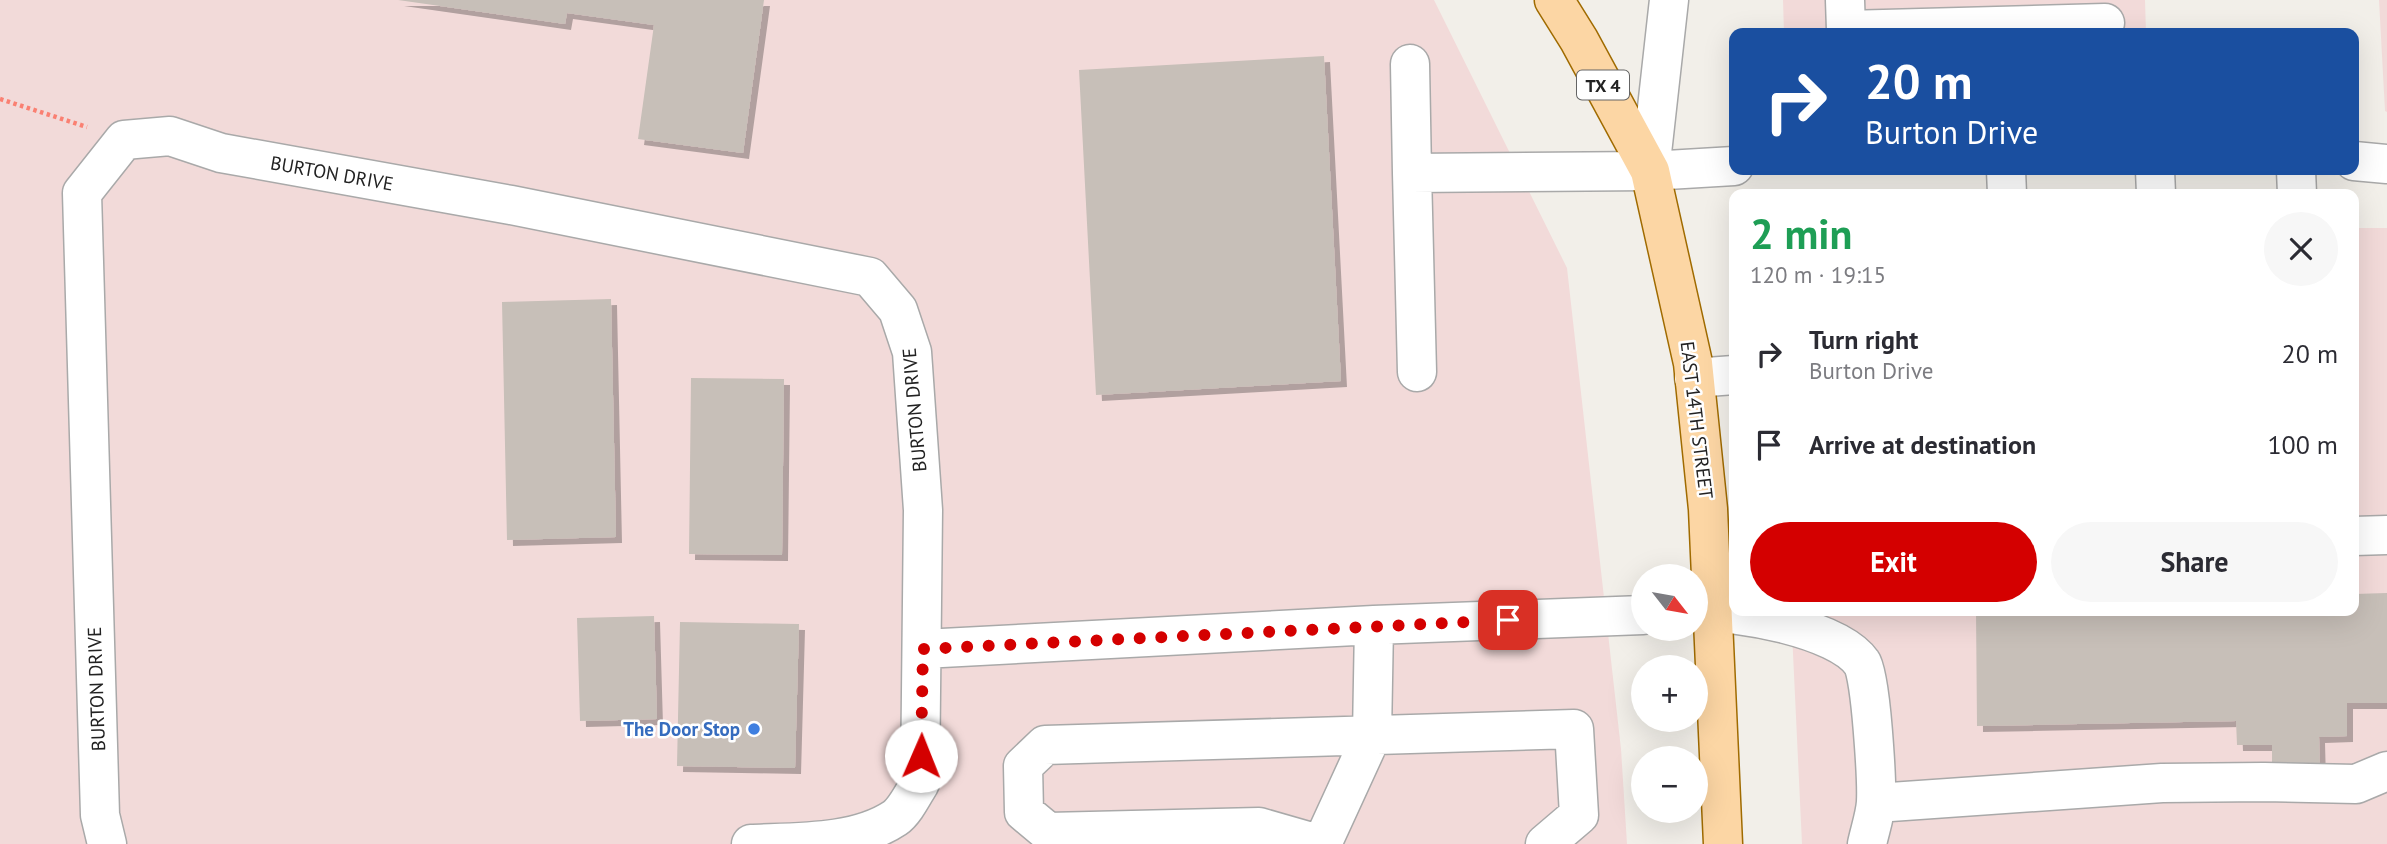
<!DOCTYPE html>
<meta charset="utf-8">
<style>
:root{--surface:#fff;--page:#f7f7f7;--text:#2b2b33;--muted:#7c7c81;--accent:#d40000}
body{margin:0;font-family:"PT Sans",sans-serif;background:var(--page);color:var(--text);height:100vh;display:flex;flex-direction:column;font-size:26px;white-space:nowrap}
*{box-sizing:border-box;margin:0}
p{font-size:23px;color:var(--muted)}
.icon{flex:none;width:38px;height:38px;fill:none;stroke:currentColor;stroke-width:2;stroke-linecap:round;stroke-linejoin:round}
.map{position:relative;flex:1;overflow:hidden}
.sheet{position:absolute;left:1729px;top:189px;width:630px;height:427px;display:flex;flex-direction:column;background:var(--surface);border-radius:14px;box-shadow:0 7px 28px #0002}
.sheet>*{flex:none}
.guide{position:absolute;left:1729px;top:28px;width:630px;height:147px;border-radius:14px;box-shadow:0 7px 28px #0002;background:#1a4fa0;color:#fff;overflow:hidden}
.needle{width:46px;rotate:121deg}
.buttons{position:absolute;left:1631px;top:564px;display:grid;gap:14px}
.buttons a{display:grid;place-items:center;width:77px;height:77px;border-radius:50%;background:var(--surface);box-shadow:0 7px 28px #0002;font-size:35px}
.pin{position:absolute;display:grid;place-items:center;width:60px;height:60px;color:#fff;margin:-30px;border-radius:14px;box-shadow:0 4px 10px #0006}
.me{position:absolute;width:77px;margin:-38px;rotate:1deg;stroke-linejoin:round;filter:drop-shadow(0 0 5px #0008)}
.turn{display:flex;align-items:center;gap:24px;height:147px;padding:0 21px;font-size:32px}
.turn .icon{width:91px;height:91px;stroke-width:2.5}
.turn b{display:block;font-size:49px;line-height:60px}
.round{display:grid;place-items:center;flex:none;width:74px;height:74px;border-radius:37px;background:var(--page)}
.summary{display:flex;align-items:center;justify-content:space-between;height:119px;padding:0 21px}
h1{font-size:42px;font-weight:600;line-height:52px;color:#1e9e55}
.button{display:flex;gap:14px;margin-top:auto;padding:14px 21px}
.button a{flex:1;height:80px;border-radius:42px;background:var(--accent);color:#fff;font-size:28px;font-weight:600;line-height:80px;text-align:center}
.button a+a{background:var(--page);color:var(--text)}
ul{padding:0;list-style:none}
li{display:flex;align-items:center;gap:21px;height:91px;padding:0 21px}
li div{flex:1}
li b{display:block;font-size:26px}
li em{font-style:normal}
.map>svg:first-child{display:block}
.commercial{fill:#f2dad9}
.building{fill:#c7bfb8;filter:url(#shadow)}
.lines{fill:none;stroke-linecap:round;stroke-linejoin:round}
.minor-casing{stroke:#a9a9a9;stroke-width:41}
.major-casing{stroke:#a06b00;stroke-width:41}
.path{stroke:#fa8072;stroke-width:4.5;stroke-dasharray:3.5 3.5;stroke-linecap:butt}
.minor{stroke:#fff;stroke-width:38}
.major{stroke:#fcd6a4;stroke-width:38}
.route{stroke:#d40000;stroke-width:12;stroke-dasharray:0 21.6}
.shop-dot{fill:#3f7fe0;stroke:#fff;stroke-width:2.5}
.labels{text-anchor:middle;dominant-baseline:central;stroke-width:5;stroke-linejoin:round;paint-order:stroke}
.shield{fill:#fff;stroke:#646464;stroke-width:2}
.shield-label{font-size:18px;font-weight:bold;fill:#222}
.street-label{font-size:19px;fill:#222;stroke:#fff}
.shop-label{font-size:19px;font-weight:bold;fill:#366cbe;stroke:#fff;text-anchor:end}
</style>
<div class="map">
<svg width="2387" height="844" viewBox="0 0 2387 844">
<defs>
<filter id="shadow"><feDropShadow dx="6" dy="6" stdDeviation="0" flood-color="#0004"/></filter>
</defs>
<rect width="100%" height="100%" fill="#f2efe9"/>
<path class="commercial" d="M0 0H1434L1567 268 1621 749 1627 844H0Z
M1783 0H2145L2146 33H1784Z
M2379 0H2387V112L2385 111Z
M2354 228H2387V844H1802L1791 611H2354Z"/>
<path class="building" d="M398 0H764L743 153 638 139 654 25 567 13 565 24Z
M1324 56 1341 381 1096 395 1079 70Z
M611 299 616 537 507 540 502 302Z
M691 378 784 379 782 555 689 554Z
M2387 593V703H2347V736L2319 737 2320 774 2272 775V745H2237L2236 721 1977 726 1976 611H2354V594Z
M654 616 657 719 580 721 577 618Z
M680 622 799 624 795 768 677 766Z"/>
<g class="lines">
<g class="minor-casing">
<path id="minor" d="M1845 0 1846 30 2105 23
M1410 64 1412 173
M2354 161 2387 164
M2006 170 2007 194
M2155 170 2156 194
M2296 170 2297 194
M1650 171 1669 0
M1417 372 1412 173 1650 171 1734 166
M1694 378 1734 375
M2354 536 2387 535
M1696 612C1736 611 1838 628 1862 663 1871 675 1877 782 1876 802 1875 816 1870 830 1867 844
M923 649 1374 625 1643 615
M1876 803 2162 783 2264 782 2356 784 2387 771
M107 844 100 815 82 193 124 140 170 136 221 153 511 205 870 277 898 310 912 352 923 510 920 783C913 794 905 811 895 818 856 844 798 842 751 844
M1318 844 1259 827 1048 832 1024 812 1023 766 1045 745 1574 729 1579 815 1545 844
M1322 844 1372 735 1374 625"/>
</g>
<g class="major-casing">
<path id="major" d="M1554 0 1579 40 1650 171 1693 363 1708 509 1723 844"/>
</g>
<path class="path" d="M0 99 87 127"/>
<use href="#minor" class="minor"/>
<use href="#major" class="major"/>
</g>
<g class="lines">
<path class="route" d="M921 756 923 649 1508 620"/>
</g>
<circle class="shop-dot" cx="754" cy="729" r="7"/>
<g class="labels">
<rect class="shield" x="1577" y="70.5" width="52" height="29" rx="5"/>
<g class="shield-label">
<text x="1603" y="85">TX 4</text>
</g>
<g class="street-label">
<text transform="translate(332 173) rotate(10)">BURTON DRIVE</text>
<text transform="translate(914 410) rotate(-95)">BURTON DRIVE</text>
<text transform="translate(1697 420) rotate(83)">EAST 14TH STREET</text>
<text transform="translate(96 689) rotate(-92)">BURTON DRIVE</text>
</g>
<g class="shop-label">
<text x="740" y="729">The Door Stop</text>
</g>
</g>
</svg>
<div class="buttons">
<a><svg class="needle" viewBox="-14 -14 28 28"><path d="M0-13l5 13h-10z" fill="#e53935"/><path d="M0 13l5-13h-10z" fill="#7c7c81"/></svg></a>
<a>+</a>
<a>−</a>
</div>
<div class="pin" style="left:1508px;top:620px;background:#d93025"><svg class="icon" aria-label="arrive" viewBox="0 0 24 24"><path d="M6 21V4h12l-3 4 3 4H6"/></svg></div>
<svg class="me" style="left:921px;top:756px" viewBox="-20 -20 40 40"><circle r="19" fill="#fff"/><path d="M0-13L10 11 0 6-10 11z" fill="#d40000"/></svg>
<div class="guide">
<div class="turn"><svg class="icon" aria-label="right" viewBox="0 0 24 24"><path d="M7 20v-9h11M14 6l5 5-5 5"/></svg><div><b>20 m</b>Burton Drive</div></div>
</div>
<section class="sheet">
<div class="summary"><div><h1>2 min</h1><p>120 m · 19:15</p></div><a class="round"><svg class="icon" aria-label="close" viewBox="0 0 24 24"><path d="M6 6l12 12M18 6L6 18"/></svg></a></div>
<ul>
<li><svg class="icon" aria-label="right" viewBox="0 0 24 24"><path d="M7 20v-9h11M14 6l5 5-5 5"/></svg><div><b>Turn right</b><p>Burton Drive</p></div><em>20 m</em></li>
<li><svg class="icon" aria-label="arrive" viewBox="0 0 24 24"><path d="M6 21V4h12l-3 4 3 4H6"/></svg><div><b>Arrive at destination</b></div><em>100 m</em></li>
</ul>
<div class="button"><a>Exit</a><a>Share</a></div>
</section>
</div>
